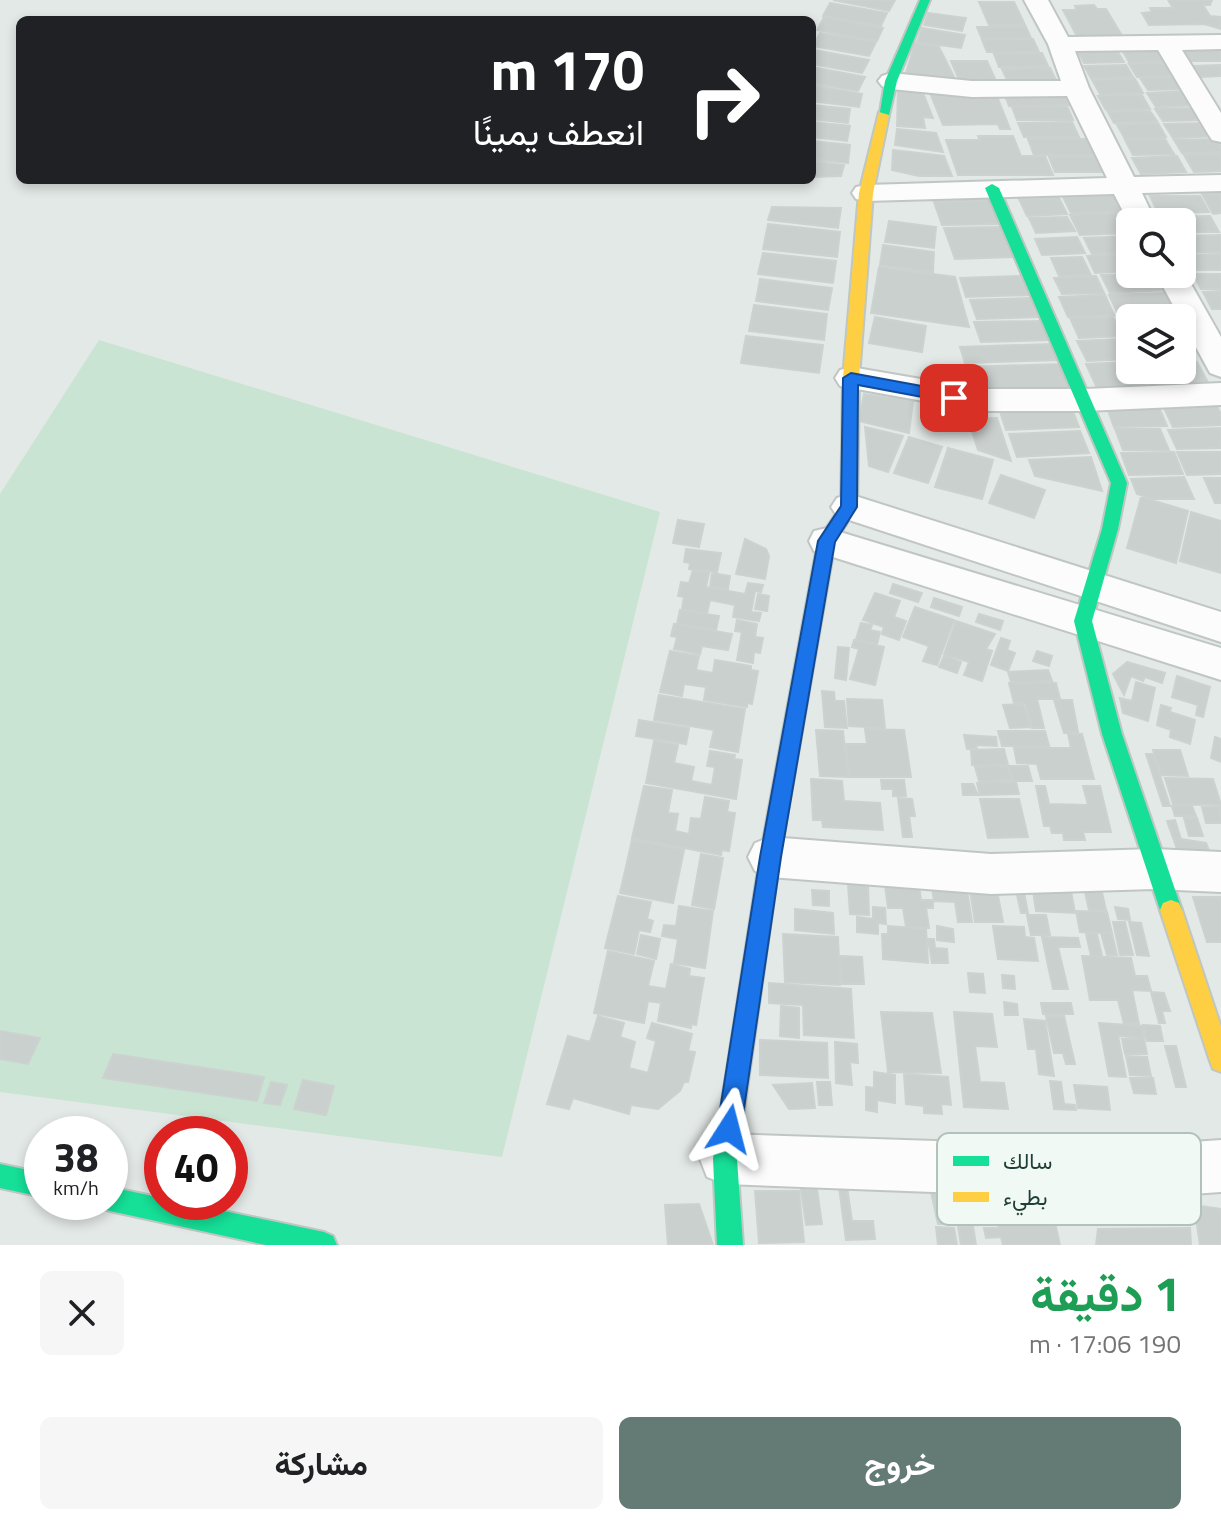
<!DOCTYPE html>
<html lang="ar">
<meta charset="utf-8">
<style>
:root{--surface:#fff;--page:#f6f6f6;--text:#202124;--muted:#757577;--accent:#647a74}
body{margin:0;font-family:"Titillium Web",Vazirmatn,sans-serif;background:var(--page);color:var(--text);direction:rtl;height:100vh;display:flex;flex-direction:column;font-size:30px;white-space:nowrap}
*{box-sizing:border-box;margin:0}
p{font-size:26px;color:var(--muted)}
.icon{flex:none;width:44px;height:44px;fill:none;stroke:currentColor;stroke-width:2;stroke-linecap:round;stroke-linejoin:round}
.map{position:relative;height:1245px;overflow:hidden;direction:ltr}
.side{display:flex;flex-direction:column;background:var(--surface);flex:1}
.side>*{flex:none}
.banner{position:absolute;left:16px;top:16px;width:800px;height:168px;border-radius:12px;box-shadow:0 4px 12px #0003;direction:rtl;background:#202124;color:#fff;overflow:hidden}
.buttons{position:absolute;left:1116px;top:208px;display:grid;gap:16px}
.buttons a{display:grid;place-items:center;width:80px;height:80px;border-radius:12px;background:var(--surface);box-shadow:0 4px 12px #0003;font-size:40px}
.speed{position:absolute;left:24px;top:1116px;display:flex;gap:16px;font-size:40px;font-weight:700;text-align:center}
.speed>*{display:grid;place-content:center;width:104px;height:104px;border-radius:50%;background:var(--surface);box-shadow:0 4px 12px #0003;line-height:1}
.speed small{font-size:20px;font-weight:400}
.speed .limit{border:12px solid #d22;background:#fff;color:#111}
.pin{position:absolute;display:grid;place-items:center;width:68px;height:68px;color:#fff;margin:-34px;border-radius:16px;box-shadow:0 4px 12px #0006}
.me{position:absolute;width:88px;margin:-44px;rotate:9deg;stroke-linejoin:round;filter:drop-shadow(0 0 6px #0008)}
.turn{display:flex;align-items:center;gap:28px;height:168px;padding:0 40px;font-size:36px}
.turn .icon{width:104px;height:104px;stroke-width:2.5}
.turn b{display:block;font-size:56px;line-height:68px}
.round{display:grid;place-items:center;flex:none;width:84px;height:84px;border-radius:12px;background:var(--page)}
.head{display:flex;align-items:center;justify-content:space-between;height:136px;padding:0 40px}
h1{font-size:48px;font-weight:700;line-height:60px;color:#1e9e55}
.button{display:flex;gap:16px;margin-top:auto;padding:16px 40px}
.button a{flex:1;height:92px;border-radius:12px;background:var(--accent);color:#fff;font-size:32px;font-weight:700;line-height:92px;text-align:center}
.button a+a{background:var(--page);color:var(--text)}
.map>svg:first-child{display:block}
.green{fill:#cae4d3}
.building{fill:#cad0ce;stroke:#ccd2cf;stroke-width:2}
.lines{fill:none;stroke-linecap:round;stroke-linejoin:round}
.street-casing{stroke:#c0c6c3;stroke-width:4}
.fast-casing{stroke:#bec7c4;stroke-width:4}
.slow-casing{stroke:#bec7c4;stroke-width:4}
.street{fill:#fbfcfb;fill-rule:evenodd}
.fast{fill:#16e098;fill-rule:evenodd}
.slow{fill:#ffcf43;fill-rule:evenodd}
.route{fill:#1a73e8;stroke:#114b97;stroke-width:2}
.key{fill:#f1f9f5;stroke:#b2c1bc;stroke-width:2}
.key-label{font-size:22px;fill:#1f3e37}
</style>
<div class="map">
<svg width="1221" height="1245" viewBox="0 0 1221 1245">
<rect width="100%" height="100%" fill="#e3e9e6"/>
<path class="green" d="M99 340 660 512 502 1157 0 1092V494Z"/>
<path class="building" d="M833 0H895L889 11Z
M1168 0H1212L1210 5H1203L1210 16 1221 17V29L1204 24 1149 25 1142 13 1152 12 1150 8H1173Z
M979 2H1014L1025 25H989Z
M830 3 887 13 881 26 823 16Z
M1094 5 1097 9H1106L1124 39 1079 40 1063 10H1077L1075 6Z
M928 13 966 18 962 31 924 25Z
M824 17 883 28 877 41 817 30Z
M977 27H1026L1031 38 982 39Z
M922 28 965 35 961 48 917 42Z
M820 33 876 42 869 56 813 46Z
M1033 39 1039 52H987L982 40Z
M915 43 939 47 957 83 906 73Z
M1116 49 1124 62 1084 63 1077 50Z
M1161 49 1169 61 1129 62 1122 50Z
M1221 49V61H1191L1184 50Z
M814 50 869 60 862 73 812 64Z
M1042 53 1048 66 999 67 994 54Z
M951 61H987L996 81 960 82Z
M1169 63 1177 76 1137 77 1129 64Z
M1126 65 1133 77 1091 78 1084 66Z
M1221 65V76L1201 77 1194 66Z
M812 67 865 77 858 91 812 83Z
M1050 68 1056 80H1007L1002 69Z
M1177 77 1186 89 1148 90 1140 78Z
M1135 79 1143 93 1100 94 1092 80Z
M812 85 862 94 859 107 812 101Z
M898 88H921L933 118 923 117 925 128 897 126Z
M928 88 996 94 1010 129H1000L998 124 943 125Z
M1192 91 1201 105 1156 107 1147 93Z
M1063 92 1068 105 1009 106 1004 93Z
M1142 95 1150 109 1106 110 1098 96Z
M812 105 850 109 848 123 812 119Z
M1067 106 1073 120H1017L1012 107Z
M1195 108 1203 120 1163 121 1155 109Z
M1150 111 1157 121 1114 123 1108 112Z
M812 122 850 126 847 141 812 137Z
M1072 122 1079 137H1024L1018 123Z
M1158 123 1166 137 1125 139 1117 125Z
M1208 123 1216 136 1173 138 1164 124Z
M897 129 936 133 943 152 895 145Z
M978 136H1013L1021 156H1045L1053 175H958L946 140H980Z
M1028 139H1087L1094 155H1034Z
M1165 139 1174 154 1133 155 1125 140Z
M1219 139 1221 152 1182 153 1174 140Z
M812 141 850 145 848 163 812 159Z
M893 150 944 156 952 176H919L892 170Z
M1221 154V171L1194 172 1184 155Z
M1177 156 1186 172 1141 174 1132 158Z
M1049 157H1095L1102 172H1055Z
M812 161 844 165 841 176 812 177Z
M1202 194H1221V213L1213 214Z
M1115 195 1123 211 1071 213 1063 197Z
M1150 196H1200L1209 212 1158 213Z
M1059 198 1067 214 1027 216 1019 199Z
M991 200 1000 224 942 225 934 202Z
M772 207 841 208 838 228 768 220Z
M1123 213 1130 225V233L1080 235 1070 215Z
M1210 216 1219 232H1182V222H1163L1160 217Z
M1067 217 1075 231 1036 233 1029 218Z
M889 221 936 227 934 248 885 242Z
M768 224 840 232 837 257 763 249Z
M1000 227 1012 257 955 259 944 228Z
M1221 235V252H1182V236Z
M1130 236V252L1092 254 1084 238Z
M1077 237 1085 253 1042 255 1035 239Z
M883 245 934 252 933 272 880 265Z
M763 253 836 261 833 283 758 274Z
M1130 254V271L1095 273 1087 256Z
M1221 254V270H1189L1182 255Z
M1082 257 1091 275 1059 276 1051 258Z
M879 267 955 277 969 327 871 313Z
M1158 274 1166 290 1110 293 1101 275Z
M1193 274H1221V289H1201Z
M1020 276 1028 295 966 297 960 278Z
M1096 276 1104 293 1062 294 1054 278Z
M760 279 832 288 828 310 756 301Z
M1221 291V309H1212L1203 292Z
M1165 293 1177 314 1119 316 1109 295Z
M1105 295 1114 315 1068 317 1059 297Z
M1030 298 1037 317 977 319 970 300Z
M754 305 827 314 824 340 749 331Z
M875 317 926 326 922 352 869 343Z
M1113 317 1122 336 1079 338 1070 318Z
M1042 321 1050 340 981 342 974 322Z
M746 336 823 345 819 373 741 363Z
M1185 337 1195 356 1182 357V338Z
M1122 339 1130 359 1087 361 1077 341Z
M1052 344 1059 360 965 363 960 347Z
M1130 362V370H1137L1145 386 1097 388 1086 364Z
M1182 362H1197L1210 386 1152 388 1143 370H1182Z
M1061 364 1072 390 972 393 963 367Z
M864 394 913 401 909 433 859 421Z
M1215 402 1221 414V425L1173 427 1162 404Z
M1106 405H1158L1167 426 1114 427Z
M1071 406 1079 427 1006 430 999 409Z
M997 418 1011 461 978 450 968 419Z
M865 427 903 436 888 472 869 466Z
M1221 428V448L1177 449 1168 430Z
M1115 429H1160L1169 450H1123Z
M1080 431 1089 453 1017 457 1009 434Z
M909 437 942 447 928 483 894 473Z
M948 448 993 460 982 499 935 487Z
M1174 452 1183 474 1129 475 1121 453Z
M1177 452H1221V474L1187 475Z
M1091 457 1102 491 1035 476 1029 460Z
M1001 475 1045 490 1034 518 989 503Z
M1184 477 1194 499H1153L1137 494 1131 479Z
M1204 478H1221V503H1215Z
M1141 497 1188 511 1176 563 1127 548Z
M1191 512 1221 521V573L1180 561Z
M678 520 704 524 699 547 673 543Z
M745 539 766 549 769 556 765 579 736 574Z
M686 549 721 553 717 572 689 569 690 563 684 562Z
M693 570 709 573 706 587 745 594 748 583 763 585 761 592 755 591 751 612 761 613 759 621 733 617 735 605 710 600 707 613 682 609 684 597 678 596 681 582 689 583Z
M712 573 730 576 728 589 710 587Z
M893 584 922 593 918 602 890 593Z
M875 593 900 601 894 617 906 621 899 640 882 634 884 627 863 620Z
M758 594 769 596 767 611 755 609Z
M934 598 962 607 959 616 931 607Z
M915 607 954 620 937 665 923 661 929 646 903 637Z
M680 610 719 616 716 630 677 624Z
M979 614 1003 621 1000 630 976 622Z
M737 620 757 624 755 637 763 638 760 653 754 652 753 663 737 660 742 632 735 631Z
M956 621 995 634 986 649 992 651 982 681 964 675 969 662 944 654Z
M861 623 872 625 870 630 880 632 877 644 856 639Z
M674 624 732 634 728 650 702 646 700 654 674 649 677 637 671 636Z
M1001 638 1010 641 1007 650 1015 653 1008 671 991 665Z
M854 640 884 647 875 685 850 679 859 649 852 647Z
M838 647 849 648 846 680 835 678Z
M670 651 699 656 696 670 713 673 715 660 751 666V670L758 671 752 704 747 703V707L704 700 706 687 684 684 682 696 660 692Z
M1037 651 1052 656 1049 666 1033 661Z
M944 656 961 662 957 673 939 667Z
M1127 662 1165 673 1162 683 1145 677 1143 681 1131 676 1124 695 1113 674Z
M1048 670 1052 681 1011 682 1008 672Z
M1177 676 1210 687 1203 717 1196 715 1198 705 1172 697Z
M1136 682 1155 688 1148 721 1123 713 1120 698 1132 701Z
M1009 683H1056L1060 699H1037L1044 728H1032L1025 703H1014Z
M822 691 834 692 835 701H844L847 728 825 727Z
M659 695 745 709 738 752 710 747 714 730 654 720Z
M847 699 882 700 885 728 849 726Z
M1054 700H1072L1078 732 1064 733Z
M1023 704 1030 727 1010 728 1003 705Z
M1161 705 1171 708 1170 712 1195 720 1190 744 1170 737 1171 730 1157 725Z
M639 720 689 728 686 744 636 736Z
M865 729 904 730 911 777H850L846 744H867Z
M816 730 843 731 848 777 820 776Z
M998 731H1045L1049 746H1002Z
M1068 734H1082L1094 779H1041L1037 764 1017 763 1014 748H1071Z
M964 735 996 737 997 746 976 745 977 749H967Z
M1215 737 1221 739V762L1211 758Z
M654 741 678 745 674 763 694 767 691 781 712 785 715 767 707 766 710 751 735 755 734 759 742 760 736 799 646 783Z
M1004 749 1008 765H972L971 750Z
M1153 750H1180L1188 776 1161 775Z
M1146 754H1153L1170 806H1163Z
M1007 766 1011 780 979 781 975 767Z
M1009 766H1028L1032 781H1013Z
M1165 778 1213 779 1221 805 1173 804Z
M811 779 842 781 844 801 880 803 883 830 823 827 822 820H813Z
M881 780H904L906 796H893V789H882Z
M1016 782 1019 794 980 795 977 783Z
M962 784H973L978 795H963Z
M644 786 672 790 668 813 678 814 675 831 689 834 691 818 701 819 705 797 729 801 727 812 735 813 729 851 722 850 721 855 632 838Z
M1036 786H1045L1049 804 1088 805 1083 786H1100L1111 832H1083L1085 840H1064L1063 833H1052L1050 826H1044Z
M898 798 912 799 915 816H909L912 837H903Z
M980 799H1019L1028 837 988 838Z
M1172 806H1192L1196 816H1175Z
M1202 807H1220L1221 823H1206Z
M1184 818H1197L1203 836H1189Z
M1175 820 1181 839 1206 843 1212 858 1181 860 1167 821Z
M632 840 684 850 673 903 620 893Z
M701 854 723 858 714 909 692 905Z
M931 882 966 883 972 922H958L955 902 934 901Z
M1083 883 1100 884 1106 910H1089Z
M848 884 868 885 869 915 850 914Z
M969 884 996 885 1003 922H975Z
M1032 884 1070 886 1075 913 1036 911Z
M885 885 919 886 921 900H933V908H926L929 928 906 927 903 908H888Z
M1015 886 1023 887 1028 913H1021Z
M812 890 829 891V906L813 905Z
M618 896 651 902 647 919 653 921 650 932 639 930 634 954 605 948Z
M1193 897H1221V942H1207Z
M679 906 713 911 705 968 674 963 678 939 662 936 664 925 676 926Z
M873 907 885 908 886 924 878 923V934L857 932V917L873 919Z
M1115 907 1128 909 1130 920 1118 919Z
M795 909 833 913 834 934 795 930Z
M1076 911 1107 912 1112 933 1080 932Z
M1027 915H1046L1050 935H1031Z
M1113 922H1125L1133 955H1120Z
M1129 922 1141 923 1149 956 1137 955Z
M888 926 926 929 928 963 883 959 882 934H888Z
M937 926 953 929 954 942 937 940Z
M993 926 1024 927 1025 937 1034 938 1038 961 998 959Z
M1101 933 1112 934 1117 955H1107Z
M783 934 838 937 840 985 785 982Z
M1086 934H1097L1102 956H1091Z
M641 935 660 939 656 959 637 954Z
M1042 937 1078 938 1080 947H1058L1068 989H1053Z
M928 939H934L935 948 947 949 948 963H932Z
M608 951 654 961 648 986 666 989 671 964 690 969 689 976 704 978 696 1025 691 1024V1028L658 1021 661 1003 648 1001 644 1023 594 1013Z
M840 956 862 957 864 984H842Z
M1082 956 1131 958 1135 976H1147L1151 991 1132 990 1139 1024H1124L1118 1000H1090Z
M968 973 983 974 985 993 970 992Z
M1002 975 1014 976 1015 989 1003 988Z
M769 983 851 989 854 1038 804 1035 803 1005 769 1003Z
M1151 992 1164 993 1170 1011H1162L1165 1023H1159Z
M1004 1002 1017 1004 1018 1015H1005Z
M1041 1003H1071L1073 1014H1043Z
M781 1006 799 1008V1038L780 1036Z
M881 1012 932 1013 941 1073 888 1072Z
M954 1012 992 1014 997 1047 975 1046 980 1082 1004 1083 1008 1109 964 1107Z
M598 1016 624 1023 620 1037 635 1042 629 1068 648 1073 656 1041 647 1038 652 1023 692 1034 688 1051 695 1052 688 1082H684L680 1091 658 1109 631 1105 629 1114 573 1098 569 1109 547 1104 568 1036 590 1042Z
M1046 1016H1064L1075 1064H1066L1063 1053H1054Z
M1024 1019 1045 1021 1054 1076 1039 1074 1036 1049H1028Z
M1099 1023 1142 1026 1144 1038 1118 1036 1126 1077 1109 1076Z
M1143 1025 1160 1026 1163 1041H1147Z
M0 1031 40 1038 28 1064 0 1059Z
M1122 1039H1144L1147 1054H1125Z
M760 1040 827 1043 828 1078 760 1075Z
M835 1042 857 1044 858 1063 850 1062 852 1085 836 1083Z
M1165 1046H1176L1186 1087H1176Z
M113 1054 264 1077 257 1101 103 1078Z
M1126 1056 1147 1057 1151 1076 1130 1075Z
M874 1072 895 1075V1103L877 1100V1112L866 1110V1087L874 1088Z
M904 1074 948 1077 951 1105 941 1104 942 1114 924 1113V1106L906 1104Z
M1130 1078H1153L1156 1094 1134 1093Z
M303 1080 334 1086 326 1115 294 1109Z
M1050 1081 1061 1082 1064 1104 1075 1105 1076 1110 1054 1109Z
M271 1082 287 1085 280 1105 264 1103Z
M817 1082H830L832 1105H819Z
M812 1083 815 1108 789 1109 773 1085Z
M1074 1085 1107 1087 1110 1110 1078 1108Z
M839 1187H847L852 1221H873L875 1239 846 1240Z
M817 1189 822 1224 806 1225 801 1190Z
M973 1189 980 1223 938 1224 931 1192Z
M755 1191H799L804 1242 759 1243Z
M1048 1191 1060 1245H1003L1001 1237 986 1238 984 1228H999L995 1207 1002 1206 999 1193Z
M699 1204 713 1245H668L665 1205Z
M1194 1205 1221 1209V1245H1200Z
M958 1226H973L976 1245H961Z
M936 1227 954 1228 957 1245H938Z
M1190 1228 1191 1245H1096L1098 1229Z"/>
<g class="lines">
<g class="street-casing">
<path id="street" d="M1024 0H1048L1068 37 1221 35V49L1182 50 1221 113V142L1212 140 1208 134 1158 50 1075 51 1089 88 1134 177 1221 175V191L1142 193 1156 222H1130V225L1114 194 866 201 856 199 852 193 856 187 866 185 1107 178 1067 96 972 97 891 89 882 86 878 81 882 76 891 73 972 81H1061L1048 44Z
M1182 268 1221 337V377L1210 373 1156 274H1182Z
M851 367 979 389H1085L1221 383V405L1085 411H979L840 386 835 378 840 370Z
M849 494 1221 612V642L837 516 831 507 837 498Z
M827 528 1221 648V680L814 551 809 541 814 531Z
M770 837 991 854 1154 849 1221 852V892L1154 889 991 894 770 877 755 871 748 857 755 843Z
M725 1134 1119 1147 1221 1140V1192L1119 1199 725 1184 707 1177 700 1159 707 1141Z"/>
</g>
<g class="fast-casing">
<path id="fast" d="M920 0H930L897 81 889 115 879 118 885 81Z
M992 184 999 188 1127 483 1118 529 1092 621 1122 734 1182 910 1179 917 1171 920 1163 917 1160 910 1102 734 1074 621 1102 529 1111 483 985 188Z
M850 442 858 448 857 507 835 542 780 857 737 1159 743 1245H717L713 1159 760 857 818 541 841 506 842 448Z
M0 1164 42 1173V1197L0 1188Z
M110 1187 162 1198V1202H181L324 1232 333 1236 337 1245H266L110 1211 101 1208 99 1202H110Z"/>
</g>
<g class="slow-casing">
<path id="slow" d="M879 112 889 115 873 193 859 378 858 448 850 454 842 448 843 378 859 193Z
M1171 900 1179 903 1182 910 1221 1027V1072L1213 1069 1210 1061 1160 910 1163 903Z"/>
</g>
<use href="#street" class="street"/>
<use href="#fast" class="fast"/>
<use href="#slow" class="slow"/>
</g>
<path class="route" d="M851 373 954 392 962 398 954 403 858 385 857 507 835 542 781 857 741 1129 738 1137 729 1141 721 1137 717 1129 760 857 818 541 841 506 843 378Z"/>
<rect x="937" y="1133" width="264" height="92" rx="12" class="key"/>
<rect x="953" y="1156" width="36" height="10" fill="#16e098"/>
<rect x="953" y="1192" width="36" height="10" fill="#ffcf43"/>
<g class="key-label">
<text x="1003" y="1169">سالك</text>
<text x="1003" y="1205">بطيء</text>
</g>
</svg>
<div class="buttons">
<a><svg class="icon" aria-label="search" viewBox="0 0 24 24"><circle cx="10" cy="10" r="6"/><path d="M15 15l6 6"/></svg></a>
<a><svg class="icon" aria-label="layers" viewBox="0 0 24 24"><path d="M12 4l9 5-9 5-9-5zM3 14l9 5 9-5"/></svg></a>
</div>
<div class="speed"><div>38<small>km/h</small></div><div class="limit">40</div></div>
<div class="pin" style="left:954px;top:398px;background:#d93025"><svg class="icon" aria-label="arrive" viewBox="0 0 24 24"><path d="M6 21V4h12l-3 4 3 4H6"/></svg></div>
<svg class="me" style="left:729px;top:1129px" viewBox="-20 -20 40 40"><path d="M0-17L14 15 0 8-14 15z" fill="#1a73e8" stroke="#fff" stroke-width="4"/></svg>
<div class="banner">
<div class="turn"><svg class="icon" aria-label="right" viewBox="0 0 24 24"><path d="M7 20v-9h11M14 6l5 5-5 5"/></svg><div><b>170 m</b>انعطف يمينًا</div></div>
</div>
</div>
<section class="side">
<div class="head"><div><h1>1 دقيقة</h1><p>190 m · 17:06</p></div><a class="round"><svg class="icon" aria-label="close" viewBox="0 0 24 24"><path d="M6 6l12 12M18 6L6 18"/></svg></a></div>
<div class="button"><a>خروج</a><a>مشاركة</a></div>
</section>
